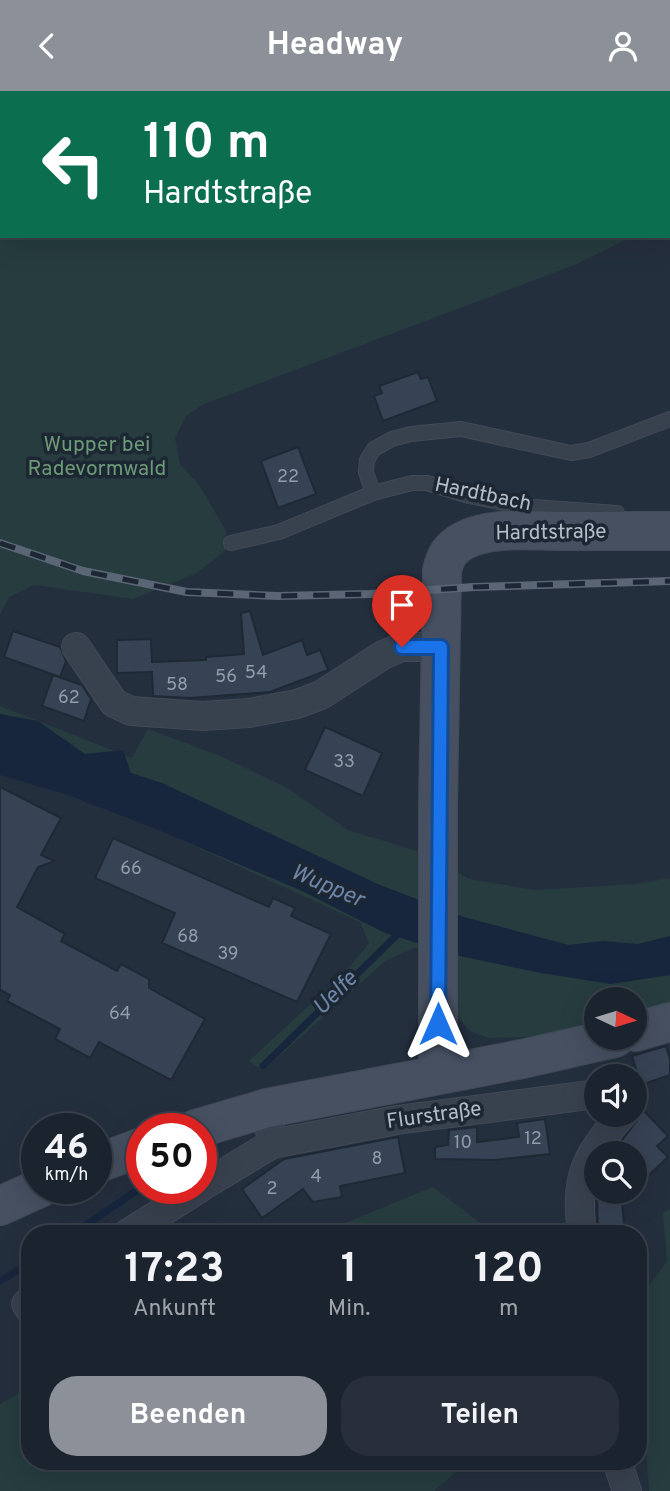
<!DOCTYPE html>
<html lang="de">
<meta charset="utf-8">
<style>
:root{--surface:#1b232e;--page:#282f3a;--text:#f1f3f6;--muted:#a0a4aa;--line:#39404a;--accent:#8c9099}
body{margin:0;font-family:Overpass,sans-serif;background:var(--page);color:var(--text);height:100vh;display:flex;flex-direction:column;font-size:26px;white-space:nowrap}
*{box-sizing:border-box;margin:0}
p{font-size:23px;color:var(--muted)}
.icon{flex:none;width:38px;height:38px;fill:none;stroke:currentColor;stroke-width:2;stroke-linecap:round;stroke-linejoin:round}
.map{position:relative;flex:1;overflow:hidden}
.sheet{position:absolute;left:21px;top:1134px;width:626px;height:245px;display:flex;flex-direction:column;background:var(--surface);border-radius:28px;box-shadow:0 7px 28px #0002,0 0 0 2px var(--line)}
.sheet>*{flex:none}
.banner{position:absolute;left:0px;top:0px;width:670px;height:147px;box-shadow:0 7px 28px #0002,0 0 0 2px var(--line);background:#0b6e4f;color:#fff;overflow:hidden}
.needle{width:46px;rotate:94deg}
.buttons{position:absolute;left:584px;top:896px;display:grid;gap:14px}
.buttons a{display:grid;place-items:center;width:63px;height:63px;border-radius:50%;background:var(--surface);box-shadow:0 7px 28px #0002,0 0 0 2px var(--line);font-size:35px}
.speed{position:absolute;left:21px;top:1022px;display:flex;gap:14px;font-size:35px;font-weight:700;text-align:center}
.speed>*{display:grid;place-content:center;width:91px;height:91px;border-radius:50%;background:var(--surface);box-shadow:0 7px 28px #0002,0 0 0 2px var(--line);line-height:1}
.speed small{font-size:18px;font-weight:400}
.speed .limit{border:10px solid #d22;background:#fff;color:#111}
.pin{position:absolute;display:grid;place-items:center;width:60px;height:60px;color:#fff;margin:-72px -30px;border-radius:50% 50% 50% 0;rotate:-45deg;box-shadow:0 0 7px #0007}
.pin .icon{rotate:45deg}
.me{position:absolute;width:77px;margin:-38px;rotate:0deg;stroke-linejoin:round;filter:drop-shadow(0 0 5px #0008)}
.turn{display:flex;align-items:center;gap:24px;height:147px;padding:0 28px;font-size:32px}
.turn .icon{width:91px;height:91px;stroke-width:2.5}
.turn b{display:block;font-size:49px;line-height:60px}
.eta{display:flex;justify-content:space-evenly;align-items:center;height:119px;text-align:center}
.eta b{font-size:42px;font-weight:700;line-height:49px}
.action{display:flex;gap:14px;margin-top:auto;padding:14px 28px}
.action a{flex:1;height:80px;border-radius:28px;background:var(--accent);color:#fff;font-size:28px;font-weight:700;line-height:80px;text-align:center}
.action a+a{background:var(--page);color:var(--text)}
header{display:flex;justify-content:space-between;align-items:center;height:91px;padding:0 28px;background:var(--accent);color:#fff;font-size:32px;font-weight:700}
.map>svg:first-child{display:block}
.green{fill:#263c3f}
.water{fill:#17263c}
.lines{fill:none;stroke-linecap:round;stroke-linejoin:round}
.stream{stroke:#17263c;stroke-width:7}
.building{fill:#364354;stroke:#1f2835;stroke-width:2}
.service-casing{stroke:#414a57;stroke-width:16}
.minor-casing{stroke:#414a57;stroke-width:30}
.secondary-casing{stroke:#414a57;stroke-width:40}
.service{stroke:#38414e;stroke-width:14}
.minor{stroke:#38414e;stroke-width:28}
.secondary{stroke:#465061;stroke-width:38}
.rail-casing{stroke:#5a6575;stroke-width:8}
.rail{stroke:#1d2633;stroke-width:5;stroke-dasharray:16;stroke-linecap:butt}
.route-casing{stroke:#114b97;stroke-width:18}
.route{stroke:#1a73e8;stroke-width:12}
.labels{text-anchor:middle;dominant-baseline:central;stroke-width:7;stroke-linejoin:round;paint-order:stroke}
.number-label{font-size:18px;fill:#929caa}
.park-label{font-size:21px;fill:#6b9a76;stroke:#1d2633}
.street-label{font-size:21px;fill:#b4bcc9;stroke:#1d2633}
.water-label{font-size:23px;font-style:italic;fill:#6d86a8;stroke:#1d2633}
</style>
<header><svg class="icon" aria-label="back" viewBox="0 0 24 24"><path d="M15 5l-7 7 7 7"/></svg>Headway<svg class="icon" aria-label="person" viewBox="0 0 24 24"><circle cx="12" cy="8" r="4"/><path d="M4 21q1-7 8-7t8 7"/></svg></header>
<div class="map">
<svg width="670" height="1400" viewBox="0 0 670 1400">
<rect width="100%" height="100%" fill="#242f3e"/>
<path class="green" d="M0 0H670V127L668 2H2V145H634L577 173 202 314 186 325 175 347 180 373 200 395 226 440 225 460 197 482 133 508 34 494 9 506 0 524Z
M0 615 132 667 148 638 223 666 287 697 348 739 423 762 469 788 535 799 637 793 670 787V921L635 929V908H597V937L528 946 488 947 470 940 455 923 448 857H414L385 870 263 980 249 970 348 878 369 852 360 831 83 704 0 681Z
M433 1096 495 1143H318Z
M670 1118V1400H649L639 1257 645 1200 667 1170 663 1122Z
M30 1296V1370H469L434 1400H0V1313Z"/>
<path class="water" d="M0 623 38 630 85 663 123 659 131 682 162 692 380 794 464 826 569 854 603 850 638 853 670 845V884L611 893 541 882 455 864 385 842 300 799 151 736 68 704 0 684Z"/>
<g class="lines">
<path class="stream" d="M263 975 400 841
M73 1143 136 1100
M0 1190 30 1172"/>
</g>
<path class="building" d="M418 281 421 288 428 286 437 310 383 330 374 305 382 302 379 295Z
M298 356 316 403 278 417 261 370Z
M250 520 263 564 302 549 307 564 320 559 328 579 270 601 190 607 153 605 152 581 117 582V549L151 548 152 571 206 569V566L244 563 241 522Z
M13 540 60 556 66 570 60 586 4 566Z
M53 584 82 594 91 608 84 630 42 615Z
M325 636 382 662 363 705 305 679Z
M0 696 61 727 41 764 55 770 38 776 17 816 65 843 61 850 117 880 121 873 149 888V897L205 928 171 989 99 951 90 967 55 948 60 938 7 910 10 904 0 899Z
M113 747 269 816 273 807 295 817 291 825 331 843 297 911 162 852 175 822 95 787Z
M666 955 670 968V984L641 994 632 965Z
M644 1020 668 1045 657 1055 668 1066 647 1086 635 1074V1062H624L617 1056Z
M545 1028 550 1063 495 1069 435 1068V1056L448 1054 449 1039 477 1036V1051L519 1046 517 1032Z
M398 1046 405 1082 340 1095 342 1106 313 1111 303 1098 262 1127 242 1098 284 1068Z
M597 1101H621L625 1143H598Z"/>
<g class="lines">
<g class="service-casing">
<path id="service" d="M373 402 366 381 367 369 374 358 392 348 411 343 461 338 571 362 589 359 670 328
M231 452 279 441 373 402 412 392H427L469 405 520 415 617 422"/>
</g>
<g class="minor-casing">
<path id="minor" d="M76 556 114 612 131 620 203 625 249 622 297 613 321 604 383 564 402 556H441
M267 1017 272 1053 397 1029 597 1003
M201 1096 272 1053
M127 1143 200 1097
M582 1143C575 1086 584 1067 622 1024
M30 1210 26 1213 30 1219
M617 1370 627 1400"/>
</g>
<g class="secondary-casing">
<path id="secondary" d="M635 941 670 931
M438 983V714L442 480C445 466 450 457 463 450 491 435 530 440 561 440 597 440 634 440 670 440
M196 1038 267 1017 522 968 615 947
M96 1073 142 1056
M0 1115 40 1097"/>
</g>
<use href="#service" class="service"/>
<use href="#minor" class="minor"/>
<use href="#secondary" class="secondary"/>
<g class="rail-casing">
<path id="rail" d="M0 452 83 480 187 501 277 505 370 503 474 496 670 490"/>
</g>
<use href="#rail" class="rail"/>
</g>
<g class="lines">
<g class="route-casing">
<path id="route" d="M402 556H441L438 933"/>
</g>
<use href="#route" class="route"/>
</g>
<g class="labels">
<g class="number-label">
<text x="288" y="386">22</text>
<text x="256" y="582">54</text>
<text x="226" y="586">56</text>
<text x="177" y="594">58</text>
<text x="69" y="607">62</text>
<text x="344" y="671">33</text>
<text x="131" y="778">66</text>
<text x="188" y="846">68</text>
<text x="228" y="863">39</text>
<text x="120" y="923">64</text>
<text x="533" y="1048">12</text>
<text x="463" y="1052">10</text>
<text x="377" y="1068">8</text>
<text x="316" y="1086">4</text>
<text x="272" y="1098">2</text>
</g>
<g class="park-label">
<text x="97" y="354">Wupper bei<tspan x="97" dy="24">Radevormwald</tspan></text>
</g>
<g class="street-label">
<text transform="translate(483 404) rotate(12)">Hardtbach</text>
<text transform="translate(551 442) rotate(-1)">Hardtstraße</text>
<text transform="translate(434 1025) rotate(-8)">Flurstraße</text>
</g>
<g class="water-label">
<text transform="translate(327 796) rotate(23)">Wupper</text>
<text transform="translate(336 903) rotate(-45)">Uelfe</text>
</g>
</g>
</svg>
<div class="buttons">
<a><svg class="needle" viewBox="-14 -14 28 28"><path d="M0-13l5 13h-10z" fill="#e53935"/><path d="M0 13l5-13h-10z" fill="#a0a4aa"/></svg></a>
<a><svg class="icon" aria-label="sound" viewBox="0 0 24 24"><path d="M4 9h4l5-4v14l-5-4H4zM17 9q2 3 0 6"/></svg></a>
<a><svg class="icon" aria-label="search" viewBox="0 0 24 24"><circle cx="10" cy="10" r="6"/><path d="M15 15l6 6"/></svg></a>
</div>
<div class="speed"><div>46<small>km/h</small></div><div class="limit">50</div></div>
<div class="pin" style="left:402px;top:556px;background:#d93025"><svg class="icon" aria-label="arrive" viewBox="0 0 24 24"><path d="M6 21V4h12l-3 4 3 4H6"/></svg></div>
<svg class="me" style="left:438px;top:933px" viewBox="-20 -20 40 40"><path d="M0-17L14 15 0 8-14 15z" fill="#1a73e8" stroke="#fff" stroke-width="4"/></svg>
<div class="banner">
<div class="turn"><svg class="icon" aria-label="left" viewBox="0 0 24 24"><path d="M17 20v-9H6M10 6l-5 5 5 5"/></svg><div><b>110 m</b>Hardtstraße</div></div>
</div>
<section class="sheet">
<div class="eta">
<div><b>17:23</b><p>Ankunft</p></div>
<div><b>1</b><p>Min.</p></div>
<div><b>120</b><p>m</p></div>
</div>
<div class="action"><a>Beenden</a><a>Teilen</a></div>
</section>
</div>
